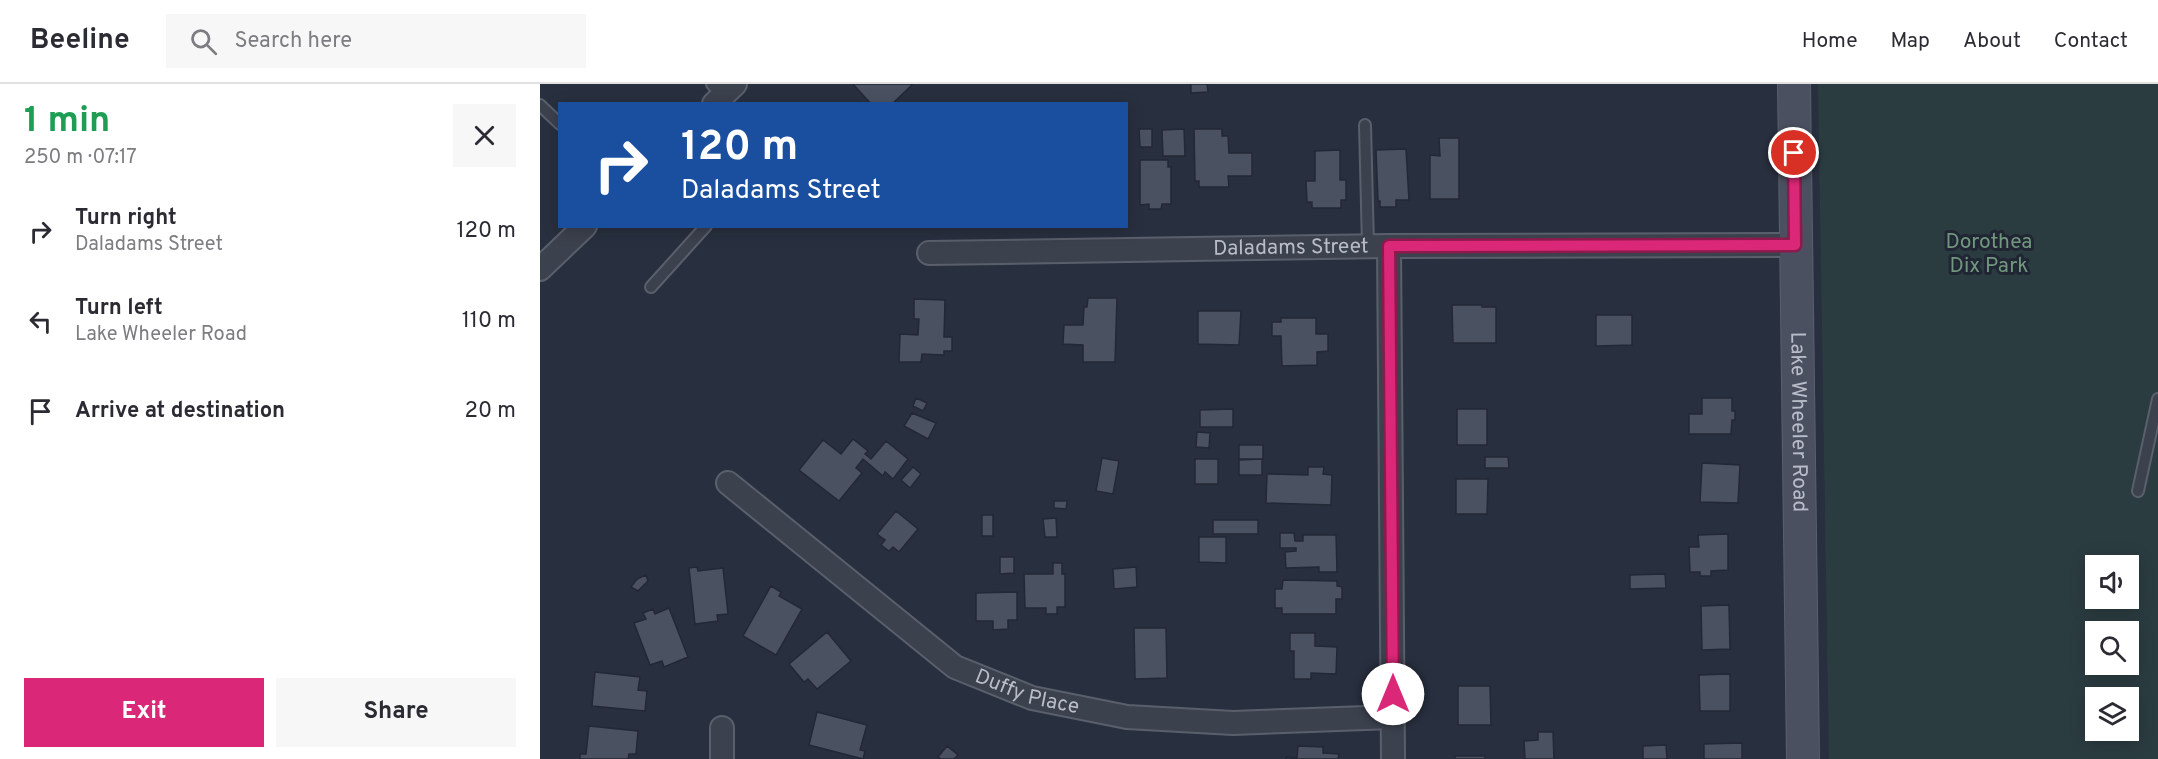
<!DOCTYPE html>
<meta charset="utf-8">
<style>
:root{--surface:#fff;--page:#f7f7f7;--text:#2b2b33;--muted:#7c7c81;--line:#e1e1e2;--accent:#db2777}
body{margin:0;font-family:Overpass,sans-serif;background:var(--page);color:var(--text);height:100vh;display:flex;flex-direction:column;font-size:22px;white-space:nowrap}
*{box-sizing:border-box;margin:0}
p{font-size:20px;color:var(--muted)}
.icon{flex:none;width:33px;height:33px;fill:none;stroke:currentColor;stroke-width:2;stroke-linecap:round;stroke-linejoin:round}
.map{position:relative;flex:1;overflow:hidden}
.sheet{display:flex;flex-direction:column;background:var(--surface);width:540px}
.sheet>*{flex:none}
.top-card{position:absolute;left:18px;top:18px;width:570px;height:126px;border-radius:0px;box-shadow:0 3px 15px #0003;background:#1a4fa0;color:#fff;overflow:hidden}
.buttons{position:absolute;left:1545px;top:471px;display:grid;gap:12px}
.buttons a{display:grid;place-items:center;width:54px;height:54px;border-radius:0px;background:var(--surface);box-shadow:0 3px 15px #0003;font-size:30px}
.pin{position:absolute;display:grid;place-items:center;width:51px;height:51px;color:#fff;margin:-26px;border:3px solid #fff;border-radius:50%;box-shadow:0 2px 6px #0007}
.me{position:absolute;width:66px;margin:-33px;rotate:0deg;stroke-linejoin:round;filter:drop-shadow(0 0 4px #0008)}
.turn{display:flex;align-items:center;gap:21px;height:126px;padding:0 24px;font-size:27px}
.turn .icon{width:78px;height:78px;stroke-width:2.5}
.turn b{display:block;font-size:42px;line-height:51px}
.round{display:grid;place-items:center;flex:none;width:63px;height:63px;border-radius:0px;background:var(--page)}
.overview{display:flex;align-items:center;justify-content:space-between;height:102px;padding:0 24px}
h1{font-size:36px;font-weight:700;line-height:45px;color:#1e9e55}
.cta{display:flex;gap:12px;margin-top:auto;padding:12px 24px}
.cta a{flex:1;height:69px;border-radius:0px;background:var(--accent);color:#fff;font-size:24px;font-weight:700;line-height:69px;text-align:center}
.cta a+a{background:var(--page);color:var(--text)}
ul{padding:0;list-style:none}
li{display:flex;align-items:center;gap:18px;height:90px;padding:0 24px}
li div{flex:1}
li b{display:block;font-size:22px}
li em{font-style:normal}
header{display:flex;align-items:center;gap:36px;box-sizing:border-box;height:84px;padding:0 30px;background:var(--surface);border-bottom:2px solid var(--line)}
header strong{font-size:28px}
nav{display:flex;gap:33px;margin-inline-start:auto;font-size:21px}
.search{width:420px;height:54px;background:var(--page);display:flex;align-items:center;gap:15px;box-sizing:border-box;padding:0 21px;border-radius:0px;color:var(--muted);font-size:22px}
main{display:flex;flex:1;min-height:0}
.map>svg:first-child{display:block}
.green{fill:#2b3c40;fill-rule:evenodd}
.building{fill:#4a5262;stroke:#232836;stroke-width:1.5}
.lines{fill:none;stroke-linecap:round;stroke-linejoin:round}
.lane-casing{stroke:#5a5f6c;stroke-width:14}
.street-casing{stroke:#5a5f6c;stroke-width:26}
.secondary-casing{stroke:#5a5f6c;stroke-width:34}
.lane{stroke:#3c414e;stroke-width:10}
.street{stroke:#3c414e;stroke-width:22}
.secondary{stroke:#4b5061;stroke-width:32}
.route-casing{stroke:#8e194d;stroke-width:15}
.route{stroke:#db2777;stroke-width:10}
.labels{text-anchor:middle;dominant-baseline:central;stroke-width:6;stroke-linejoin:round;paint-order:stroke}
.park-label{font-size:21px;fill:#72977f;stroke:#212634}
.street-label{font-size:21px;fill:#b9bdc9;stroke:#212634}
</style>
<header>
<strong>Beeline</strong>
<div class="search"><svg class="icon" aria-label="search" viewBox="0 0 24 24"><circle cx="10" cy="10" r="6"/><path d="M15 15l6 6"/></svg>Search here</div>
<nav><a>Home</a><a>Map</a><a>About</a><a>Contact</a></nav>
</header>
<main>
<section class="sheet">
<div class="overview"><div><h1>1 min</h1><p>250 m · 07:17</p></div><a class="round"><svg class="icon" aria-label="close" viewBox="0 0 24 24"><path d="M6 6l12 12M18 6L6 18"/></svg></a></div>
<ul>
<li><svg class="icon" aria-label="right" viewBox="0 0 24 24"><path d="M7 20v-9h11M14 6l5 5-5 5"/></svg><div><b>Turn right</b><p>Daladams Street</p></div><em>120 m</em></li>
<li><svg class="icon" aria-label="left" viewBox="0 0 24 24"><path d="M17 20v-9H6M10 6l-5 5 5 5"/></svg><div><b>Turn left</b><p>Lake Wheeler Road</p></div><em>110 m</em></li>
<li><svg class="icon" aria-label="arrive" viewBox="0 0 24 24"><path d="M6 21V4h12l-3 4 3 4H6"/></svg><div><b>Arrive at destination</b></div><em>20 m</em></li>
</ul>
<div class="cta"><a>Exit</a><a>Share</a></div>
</section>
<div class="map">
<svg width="1618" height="675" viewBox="0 0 1618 675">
<rect width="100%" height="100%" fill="#282f3e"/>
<path class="green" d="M1278 0H1618V675H1289ZM1556 482H1588V514H1556ZM1556 548H1588V580H1556ZM1556 614H1588V646H1556Z"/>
<path class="building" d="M313 0H373L352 20H331Z
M651 0H667L668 8 651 9Z
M599 45H612V63H600Z
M644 45 645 72H623L622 46Z
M654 45H682V52H688L689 69H712V92H688L689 103H659V97H655Z
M899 54H919V115H890V71L900 72Z
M866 65 869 116H856V123H840V117H838L836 66Z
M800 66V96H806V116H801V124H772V118H767L766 97H775V67Z
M600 76H628V83H631V120H622L621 125H609V120L600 121Z
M548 214H577L575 278H543V261L523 260 524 241H543L544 223H547Z
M374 215 405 216 404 253H412V267H404V271L382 270 381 278H359L360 250 378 251 379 235H374Z
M912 221H942V223H956V259H913Z
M658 227H701L699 261 658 260Z
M1056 231H1092V261L1056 262Z
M741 234H776V250H788V267L777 268V281L742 282 741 252H732V238H741Z
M376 314 387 319 383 327 373 322Z
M1162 314H1192V327H1195V336H1192L1191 350H1149V330H1162Z
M693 325V343H660V326Z
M917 325H947V361H917Z
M372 329 396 339 388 355 364 342Z
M657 348 670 349 669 364 656 363Z
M313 355 328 367 325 370 331 375 346 357 368 375 353 395 345 388 343 392 323 375 316 384 322 389 299 417 259 386 283 356 301 370Z
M699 361H723V375H699Z
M945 373H968L969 384H945Z
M562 374 579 377 573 410 556 407Z
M655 375H678V400H655Z
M722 375V391H699V376Z
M1162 379 1200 381 1198 419 1160 418Z
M373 383 381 390 370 404 361 396Z
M768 383H784L783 390 792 391 791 421 726 419 727 390 768 391Z
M916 395H948L947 430H916Z
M514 417H527L526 425 514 424Z
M356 427 378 445 359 468 353 463 349 467 341 461 345 456 337 450Z
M442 431H453V452H442Z
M516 434 517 453H505L503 435Z
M673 436H718V450H673Z
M740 449H754L755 457H763V451H796L797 488H779V483L746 484 745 468 756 467V464H740Z
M1188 450V486L1171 487V492H1160V488H1150L1149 463H1159L1158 451Z
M659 453H686V479L659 478Z
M460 473H474V489L460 490Z
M513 479H522V490H525V523H517V530H506V524H485L484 490H513Z
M157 483 158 487 183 484 188 530 177 531 178 537 155 540 149 484Z
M596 483 597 503 574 505 573 485Z
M1125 490 1126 504 1090 505V491Z
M106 491 108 497 98 507 91 503 97 495Z
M743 496 797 497V502L802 503V515H796V530H742V524H735V505H742Z
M231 502 241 508 239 512 262 525 236 571 203 552Z
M477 508V536H468V545L453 546V537H436V509Z
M1189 521 1190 565 1162 566 1161 522Z
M129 524 148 573 124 583 122 577 110 581 94 539 106 535 103 529 113 525 115 530Z
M594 544H626L627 594 595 595Z
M287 548 311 577 277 605 268 595 264 598 249 580Z
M750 549H775V562L797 563 796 590 771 589V595H754V567H750Z
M55 588 100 593 98 606 107 607 105 627 52 622Z
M1190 590V627H1160L1159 591Z
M918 602H950L951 641H918Z
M277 628 327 641 320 666 325 667 323 675 269 661Z
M49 642 98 647 96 670H89L88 675H40V670H46Z
M998 648H1013L1014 675H985L984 657 998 656Z
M1202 659V675H1164V660Z
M1126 661 1127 675H1103V662Z
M407 662 418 671 414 675H401L398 673Z
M758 662 783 663V669L799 670 798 675H746V673L757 674Z
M915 672H945V675H915Z"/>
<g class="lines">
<g class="lane-casing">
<path id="lane" d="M172 0 183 12
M0 21 20 40
M825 41 828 162
M111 203 166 142
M1598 407 1618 315"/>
</g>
<g class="street-casing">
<g id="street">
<path d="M174 20 195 0"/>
<path d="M849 162 853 675"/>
<path id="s1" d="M389 169 849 162 1255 161"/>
<path d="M0 185 45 142"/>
<path id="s2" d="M188 399 415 583 492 614 587 633 693 639 853 633"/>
<path d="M182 675V644"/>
</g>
</g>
<g class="secondary-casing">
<g id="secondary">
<path id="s3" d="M1254 0 1263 675"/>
</g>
</g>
<use href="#lane" class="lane"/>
<use href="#street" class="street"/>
<use href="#secondary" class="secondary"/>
</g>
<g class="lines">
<g class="route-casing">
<path id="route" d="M853 610 849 162 1255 161 1254 69"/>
</g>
<use href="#route" class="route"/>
</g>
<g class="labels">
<g class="park-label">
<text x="1449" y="158">Dorothea<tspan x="1449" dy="24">Dix Park</tspan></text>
</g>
<g class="street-label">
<text stroke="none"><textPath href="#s1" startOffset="362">Daladams Street</textPath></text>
<text stroke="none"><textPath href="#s3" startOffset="338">Lake Wheeler Road</textPath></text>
<text stroke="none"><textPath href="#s2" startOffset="369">Duffy Place</textPath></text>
</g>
</g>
</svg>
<div class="buttons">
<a><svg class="icon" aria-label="sound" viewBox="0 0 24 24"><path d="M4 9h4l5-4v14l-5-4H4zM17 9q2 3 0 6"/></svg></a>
<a><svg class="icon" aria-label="search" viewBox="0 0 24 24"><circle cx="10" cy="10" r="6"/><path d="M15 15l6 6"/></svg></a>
<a><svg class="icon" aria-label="layers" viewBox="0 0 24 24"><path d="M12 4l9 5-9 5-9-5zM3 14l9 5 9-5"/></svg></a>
</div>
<div class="pin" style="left:1254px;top:69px;background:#d93025"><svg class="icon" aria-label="arrive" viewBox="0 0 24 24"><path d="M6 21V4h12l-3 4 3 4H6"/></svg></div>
<svg class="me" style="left:853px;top:610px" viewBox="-20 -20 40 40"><circle r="19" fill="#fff"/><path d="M0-13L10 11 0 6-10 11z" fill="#db2777"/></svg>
<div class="top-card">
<div class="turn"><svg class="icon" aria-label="right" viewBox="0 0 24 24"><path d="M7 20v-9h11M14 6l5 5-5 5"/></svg><div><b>120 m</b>Daladams Street</div></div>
</div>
</div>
</main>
